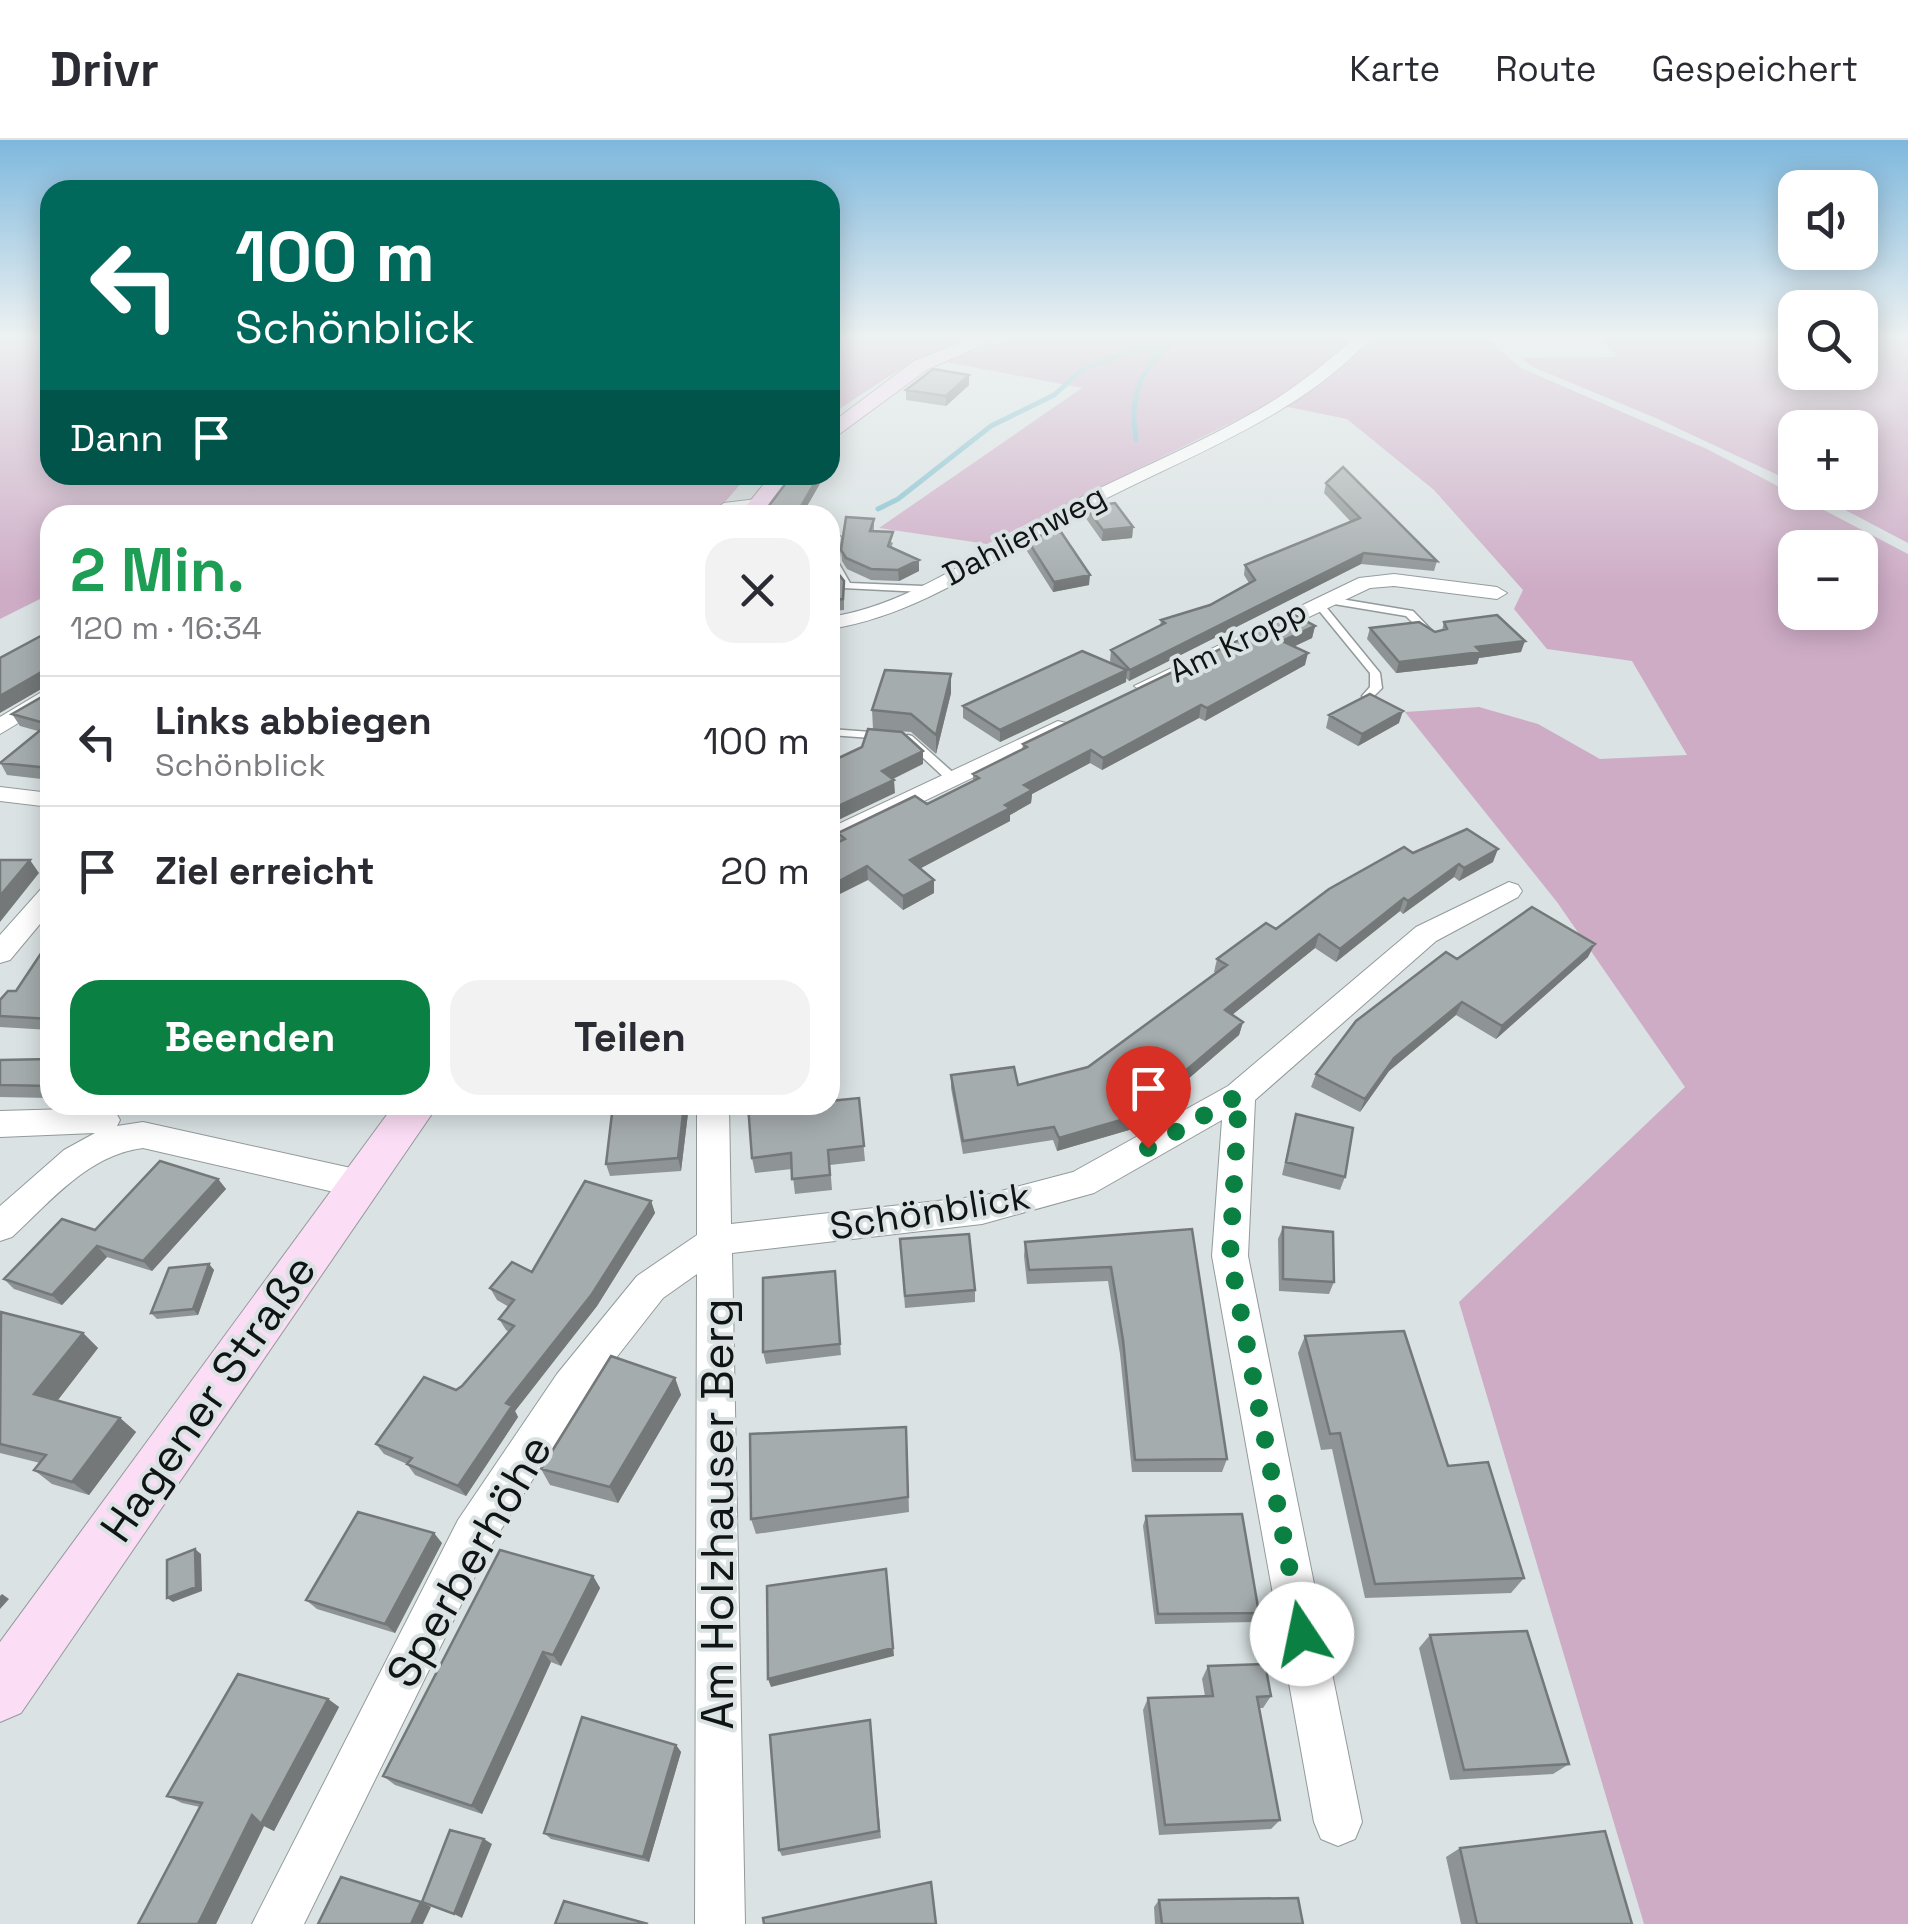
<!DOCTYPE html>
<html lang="de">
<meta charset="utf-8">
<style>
:root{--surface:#fff;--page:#f2f2f3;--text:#2b2b33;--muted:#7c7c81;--line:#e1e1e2;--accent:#0b8043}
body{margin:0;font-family:"Space Grotesk",sans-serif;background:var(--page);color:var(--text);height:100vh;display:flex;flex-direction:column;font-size:38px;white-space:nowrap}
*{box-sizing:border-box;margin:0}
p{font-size:32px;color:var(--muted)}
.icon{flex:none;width:55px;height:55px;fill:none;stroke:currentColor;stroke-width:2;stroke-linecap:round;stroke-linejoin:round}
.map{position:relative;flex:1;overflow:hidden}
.drawer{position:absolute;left:40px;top:365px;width:800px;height:610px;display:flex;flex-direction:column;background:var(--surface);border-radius:30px;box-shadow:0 5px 25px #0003}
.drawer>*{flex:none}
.top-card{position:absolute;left:40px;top:40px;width:800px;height:305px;border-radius:30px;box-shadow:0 5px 25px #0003;background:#00695c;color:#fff;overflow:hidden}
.buttons{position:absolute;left:1778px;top:30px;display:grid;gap:20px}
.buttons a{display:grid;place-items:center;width:100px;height:100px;border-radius:20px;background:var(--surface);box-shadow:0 5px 25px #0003;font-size:50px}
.pin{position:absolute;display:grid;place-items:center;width:85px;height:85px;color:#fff;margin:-102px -42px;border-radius:50% 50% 50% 0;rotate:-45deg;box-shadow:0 0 10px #0007}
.pin .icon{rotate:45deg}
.me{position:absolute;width:110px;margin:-55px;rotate:349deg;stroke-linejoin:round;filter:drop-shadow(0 0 8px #0008)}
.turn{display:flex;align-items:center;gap:35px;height:210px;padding:0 30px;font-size:45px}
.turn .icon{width:130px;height:130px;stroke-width:2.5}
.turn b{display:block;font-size:70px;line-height:85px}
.then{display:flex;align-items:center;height:95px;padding:0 30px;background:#0003;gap:20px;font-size:38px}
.round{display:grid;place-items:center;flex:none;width:105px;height:105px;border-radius:30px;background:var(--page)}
.head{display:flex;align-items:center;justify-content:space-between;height:170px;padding:0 30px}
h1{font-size:60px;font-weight:700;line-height:75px;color:#1e9e55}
.button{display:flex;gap:20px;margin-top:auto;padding:20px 30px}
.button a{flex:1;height:115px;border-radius:30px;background:var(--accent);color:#fff;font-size:40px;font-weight:700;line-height:115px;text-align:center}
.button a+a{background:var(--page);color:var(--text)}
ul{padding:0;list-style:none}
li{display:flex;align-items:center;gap:30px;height:130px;padding:0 30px;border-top:2px solid var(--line)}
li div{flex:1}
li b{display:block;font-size:38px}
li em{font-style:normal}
header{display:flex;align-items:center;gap:60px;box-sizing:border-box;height:140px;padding:0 50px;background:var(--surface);border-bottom:2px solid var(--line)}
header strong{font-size:48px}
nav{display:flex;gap:55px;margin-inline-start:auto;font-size:35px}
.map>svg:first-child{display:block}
.green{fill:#ceacc6;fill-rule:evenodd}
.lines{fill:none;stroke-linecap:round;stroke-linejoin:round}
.stream{stroke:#7fbfcc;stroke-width:5}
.lane-casing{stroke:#939a9b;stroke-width:3}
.street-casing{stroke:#939a9b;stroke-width:2}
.secondary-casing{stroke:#939a9b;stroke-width:2}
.lane{fill:#fff;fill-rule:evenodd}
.street{fill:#fff;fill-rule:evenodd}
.secondary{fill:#fbddf5;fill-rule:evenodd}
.wall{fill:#8e9495}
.shaded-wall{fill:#747879}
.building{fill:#a5acad;stroke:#747879;stroke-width:2.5}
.route{stroke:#0b8043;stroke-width:18;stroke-dasharray:0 32.4}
.labels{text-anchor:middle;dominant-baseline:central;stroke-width:8;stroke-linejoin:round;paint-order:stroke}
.far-street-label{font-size:32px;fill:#111414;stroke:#dae2e3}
.street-label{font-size:38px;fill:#111414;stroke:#dae2e3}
.near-street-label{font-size:45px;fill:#111414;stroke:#dae2e3}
</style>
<header>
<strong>Drivr</strong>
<nav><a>Karte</a><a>Route</a><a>Gespeichert</a></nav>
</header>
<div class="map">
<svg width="1908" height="1784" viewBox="0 0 1908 1784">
<rect width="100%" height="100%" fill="#dae2e3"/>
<path class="green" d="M0 198H50V335H748L714 375H50V454L0 479Z
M830 198H969L911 222 830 275Z
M1013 198H1358L1275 261 987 404 879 388 1082 248 942 221Z
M1377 198H1487L1519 227 1707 309 1908 414V1784H1644L1459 1162 1685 947 1557 762 1405 572 1479 567 1538 584 1600 619 1687 615 1632 521 1547 509 1514 469 1523 450 1434 350 1347 279 1283 266ZM1795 408H1860V472H1795Z
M1599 198H1795V232H1860V198H1908V403L1813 353 1860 352V288H1795V343L1658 279 1533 227 1521 218 1618 217Z"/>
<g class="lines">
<path class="stream" d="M1136 299C1128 253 1142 226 1178 198
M878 369 898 359 991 286 1054 255 1083 229 1140 208 1159 212"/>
<g class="lane-casing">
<path id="lane" d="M836 394 841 397 838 422 850 443 923 446 928 449 923 452 843 448 830 425 831 397Z
M1323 456 1413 471 1438 497 1429 499 1406 476 1322 462 1380 533 1382 548 1372 558H1364L1362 556 1370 547V533L1312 462Z
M830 589 885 593 891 596 885 599 830 595Z
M908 595 912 596 957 636V642H949L904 600 902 598Z"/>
</g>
<g class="street-casing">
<path id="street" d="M1355 198H1371C1295 280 1181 318 1084 370 1003 413 923 475 830 489V477C909 465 982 411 1051 373 1125 333 1205 303 1276 259 1304 241 1330 219 1355 198Z
M757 359 766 364 763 368 708 375 724 363Z
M1394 434 1497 447 1507 453 1497 459 1394 446 1370 448 1153 551 1145 553 1134 546 1359 438Z
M50 547V564L0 594V577Z
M1058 581 1066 583 1070 588 1066 593 830 706V688Z
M0 647 50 653V667L0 661Z
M1509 742 1518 745 1522 751 1518 757 1436 801 1255 960 1248 1116 1362 1682 1355 1699 1338 1706 1321 1699 1314 1682 1212 1116 1222 980 1094 1053 982 1084 732 1113 745 1784H695L697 1134 663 1158 583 1260 488 1410 304 1784H252L458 1380 557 1234 637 1136 697 1095V965H729L731 1084 982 1056 1073 1032 1228 946 1416 787Z
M50 746V772L10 820 0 823V795L41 749Z
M104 968 115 971 120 980 117 986 143 982 360 1030 372 1034 377 1044 372 1054 360 1058 143 1008C88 1015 51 1061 12 1097L0 1101V1066L64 1010 95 993 0 997V971Z"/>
</g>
<g class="secondary-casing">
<path id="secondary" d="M973 198H999L928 229 830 301V284L914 221Z
M771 335H795L764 375H739Z
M394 965H438L21 1573 0 1582V1502Z"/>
</g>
<use href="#lane" class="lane"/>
<use href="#street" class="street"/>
<use href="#secondary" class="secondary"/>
</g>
<path class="wall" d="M969 235V245L946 266 906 260V250Z
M1326 343 1437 421 1434 431 1361 424 1129 541 1126 538V542L1000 602 963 578V566L1112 523 1110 521 1111 510 1160 486 1161 480 1210 465 1249 443 1244 435 1245 425 1351 382 1324 353Z
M1086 367 1133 387 1132 398 1102 401 1085 377Z
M874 379V391L893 403 891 408 919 420V431L899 441 871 440 847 429 842 421 841 410Z
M1026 398 1089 445 1053 452 1025 408Z
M830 423 844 441V470L830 471Z
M1444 482 1521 512 1479 518 1477 524 1396 533 1367 499 1370 488 1435 492 1442 490Z
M1315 486 1312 498 1295 506 1305 525 1205 581 1199 578 1102 630 1090 623 1032 654 1031 663 1010 675V681L920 728 934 740V753L903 770 868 740 838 702V693L927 664 973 641V634L1022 610 1023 604Z
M50 491V640L7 635 0 622 38 591 20 586 12 574 45 555Z
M951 553 936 614 911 592 873 589 872 570Z
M1329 575 1399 583 1358 606 1326 588Z
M1413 713 1493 722 1459 741 1454 737 1403 774 1400 771 1336 822 1315 808 1232 875 1243 882 1239 895 1129 990 1057 1011 1053 1000 963 1014 951 948V935L1018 945 1088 927 1216 833 1214 832 1217 819 1276 789Z
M50 800V890L0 887V860L16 851Z
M1588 817 1496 899 1456 875 1389 931 1360 972 1311 947 1316 934 1457 819Z
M50 919V958L0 957V920Z
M859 958 865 1021 830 1025 832 1050 795 1054 792 1029 755 1033 752 1018 830 965Z
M689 965 681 1031 610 1036 606 1024Z
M1296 974 1345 1037 1340 1050 1282 1035Z
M218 1039 226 1049 152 1131 107 1117 62 1165 14 1149 4 1139 95 1090Z
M651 1061 655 1073 597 1166 515 1271 518 1277 466 1356 415 1335 407 1324 384 1314 376 1304 462 1246 509 1192 506 1190 499 1179 509 1167 497 1160 490 1148 532 1132Z
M1283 1087 1334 1142 1329 1154 1279 1151 1278 1099Z
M1192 1089 1227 1319 1222 1332H1132L1120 1214 1108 1141 1027 1144 1024 1116 1025 1102Z
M900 1099 975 1150V1162L905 1168Z
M209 1124 214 1130 198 1175 157 1179 151 1173Z
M835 1131 841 1215 766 1224 763 1212Z
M0 1173 83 1193 98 1208 57 1261 120 1278 136 1292 89 1355 52 1344 34 1330 40 1323 0 1313Z
M1305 1196 1448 1326 1524 1438 1511 1453 1365 1458 1332 1309 1321 1310 1298 1213Z
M675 1238 681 1255 618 1363 550 1345 541 1329Z
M907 1303 909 1372 756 1394 751 1379Z
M1146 1376 1259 1473 1254 1482 1155 1484 1143 1386Z
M442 1403 395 1493 317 1469 306 1460Z
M593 1436 600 1448 561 1526 551 1522 482 1674 395 1645 383 1636Z
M1430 1495 1569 1624 1553 1634 1450 1640 1419 1508Z
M1208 1526 1271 1556 1263 1568H1259L1280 1680 1271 1689 1159 1695 1143 1570 1148 1558 1205 1556 1202 1539Z
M328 1559 339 1567 274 1691 264 1686 216 1784H138L200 1667 182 1663 167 1656Z
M870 1580 881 1698 782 1716 779 1710Z
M676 1605 681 1612 649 1722 551 1699 544 1693Z
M1460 1708 1632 1784H1461L1446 1717Z
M1159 1760 1303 1784H1155L1154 1767Z"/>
<path class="shaded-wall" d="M969 235V245L946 266V256Z
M835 308V317L830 326V316Z
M819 335H825L802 375H796Z
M1133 387 1132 398 1102 401 1103 390Z
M1364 413 1361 424 1129 541 1130 530Z
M919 420V431L899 441 898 430Z
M1090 435 1089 445 1053 452 1054 442Z
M1315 486 1312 498 1280 513 1282 501Z
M1525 501 1521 512 1479 518 1477 524 1396 533 1399 522 1476 507Z
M1308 513 1305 525 1205 581 1207 568Z
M1127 530 1126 542 1000 602V590Z
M43 531 50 544 0 573V556Z
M951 534V553L936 614V595Z
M1201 565 1199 578 1102 630 1103 618Z
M1403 571 1399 583 1358 606 1362 594Z
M1091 610 1090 623 1032 654 1031 663 1010 675V681L910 734V720L1005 665 1024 645Z
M923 611V624L883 644 882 631Z
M894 640 895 653 830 684V670Z
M1498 709 1493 722 1459 741 1464 728Z
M30 720 39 733 0 782V756Z
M1459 724 1454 737 1403 774 1408 761Z
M867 726 868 740 830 759V746Z
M934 740V753L903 770V756Z
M1404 758 1400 771 1336 822 1340 809Z
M1319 794 1315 808 1222 883 1225 870Z
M1595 804 1588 817 1496 899 1502 886Z
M1462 862 1456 875 1389 931 1360 972 1365 959 1394 918Z
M1243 882 1239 895 1129 990 1057 1011 1059 998Z
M684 965H689L681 1031 678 1018Z
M218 1039 226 1049 152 1131 143 1121Z
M651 1061 655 1073 597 1166 515 1271 518 1277 466 1356 458 1346 506 1263Z
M97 1106 107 1117 62 1165 52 1155Z
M209 1124 214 1130 198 1175 193 1169Z
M83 1193 98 1208 51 1269 34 1254Z
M675 1238 681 1255 618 1363 610 1347Z
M120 1278 136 1292 89 1355 72 1342Z
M434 1393 442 1403 395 1493 385 1484Z
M195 1409 201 1414 202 1451 173 1462 167 1458Z
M886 1429 894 1516 771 1547 768 1539Z
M593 1436 600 1448 561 1526 553 1515Z
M2 1454 9 1459 0 1469V1456Z
M543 1512 551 1522 482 1674 472 1666Z
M328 1559 339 1567 274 1691 264 1686 216 1784H198L252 1675Z
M676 1605 681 1612 649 1722 643 1717Z
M484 1699 492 1704 462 1778 454 1774Z
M421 1762 431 1767 423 1784H411Z"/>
<path class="building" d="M933 229 969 235 946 256 906 250Z
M1343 327 1437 421 1364 413 1130 530 1111 510 1165 483 1161 480 1210 465 1255 440 1245 425 1360 378 1326 343Z
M792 335H819L796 375H762Z
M1115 363 1133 387 1103 390 1086 367Z
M846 377 874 379 870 391 893 392 888 406 919 420 898 430 871 429 846 418 841 410Z
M1061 392 1090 435 1054 442 1026 398Z
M830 423 844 441 843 459 830 460Z
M1293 474 1315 486 1282 501 1308 513 1207 568 1201 565 1103 618 1091 610 1024 645 1032 650 1005 665 1010 668 910 720 934 740 903 756 867 726 830 746V706L845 699 838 693 915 656 927 664 979 638 973 634 1027 607 1023 604Z
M1497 475 1525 501 1476 507 1481 512 1399 522 1370 488 1419 482 1435 492 1447 489 1444 482Z
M50 491V628L0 623 48 584 12 574 45 555 43 531 0 556V518Z
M1082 511 1127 530 1000 590 963 566Z
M885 530 951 534 936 595 911 574 872 570Z
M1370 554 1403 571 1362 594 1329 575Z
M868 589 902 592 923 611 882 631 894 640 830 670V622L862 607Z
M1467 689 1498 709 1464 728 1459 724 1408 761 1404 758 1340 809 1319 794 1225 870 1243 882 1131 977 1059 998 1054 987 963 1001 951 935 1014 927 1018 945 1088 927 1227 825 1217 819 1266 783 1276 789 1329 749 1404 707 1413 713Z
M0 720H30L0 756Z
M1532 767 1595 804 1502 886 1462 862 1394 918 1365 959 1316 934 1356 881 1446 812 1457 819Z
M50 800V879L0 876V860L8 851H16Z
M50 919V946L0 945V920Z
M859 958 864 1006 828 1010 830 1035 792 1039 791 1013 752 1018 748 965H830V961Z
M613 965H684L678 1018 606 1024Z
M1296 974 1353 988 1345 1037 1286 1022Z
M160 1021 218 1039 143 1121 97 1106 52 1155 4 1139 62 1079 95 1090Z
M585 1041 651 1061 592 1154 506 1263 512 1266 458 1346 407 1324 412 1318 376 1304 424 1237 456 1250 462 1246 514 1186 499 1179 514 1160 490 1148 512 1122 532 1132Z
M1283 1087 1333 1092 1334 1142 1283 1139Z
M1192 1089 1227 1319 1135 1320 1123 1200 1111 1127 1029 1130 1025 1102Z
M969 1094 975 1150 905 1156 900 1099Z
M209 1124 193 1169 151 1173 169 1128Z
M835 1131 840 1204 763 1212V1138Z
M1 1172 83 1193 34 1254 120 1278 72 1342 34 1330 46 1315 0 1304Z
M1404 1191 1448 1326 1488 1322 1524 1438 1375 1444 1340 1293 1330 1294 1305 1196Z
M611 1216 675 1238 610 1347 541 1329Z
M906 1287 908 1357 751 1379 750 1294Z
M358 1372 434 1393 385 1484 306 1460Z
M1242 1374 1259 1473 1158 1474 1146 1376Z
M195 1409 196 1447 167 1458V1420Z
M500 1410 593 1436 553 1515 543 1512 472 1666 383 1636Z
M886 1429 893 1508 768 1539 767 1446Z
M1527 1491 1569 1624 1464 1630 1430 1495Z
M1265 1524 1271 1556 1257 1557 1280 1680 1165 1685 1148 1558 1213 1556 1208 1526Z
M238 1534 328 1559 261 1684 252 1675 198 1784H138L202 1663 167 1656Z
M582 1577 676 1605 643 1717 544 1693Z
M870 1580 879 1691 779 1710 770 1595Z
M450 1690 484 1699 454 1774 422 1762Z
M1605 1691 1632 1784H1477L1460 1708Z
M341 1737 421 1762 411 1784H318Z
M931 1742 936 1784H764L763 1778Z
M1298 1758 1303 1784H1162L1159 1760Z
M564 1761 648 1784H555Z"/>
<linearGradient id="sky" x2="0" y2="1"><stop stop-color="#7eb8dd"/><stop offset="0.44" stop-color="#eef2f2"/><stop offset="1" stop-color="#eef2f2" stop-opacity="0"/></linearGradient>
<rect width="1908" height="448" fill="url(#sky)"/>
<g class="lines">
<path class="route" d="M1148 1008 1239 955 1230 1116 1302 1494"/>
</g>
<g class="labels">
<g class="far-street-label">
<text transform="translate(1024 395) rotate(-28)">Dahlienweg</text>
<text transform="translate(1238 501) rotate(-26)">Am Kropp</text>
</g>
<g class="street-label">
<text transform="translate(930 1071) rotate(-9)">Schönblick</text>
</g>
<g class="near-street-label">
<text transform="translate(208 1258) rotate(-55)">Hagener Straße</text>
<text transform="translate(717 1374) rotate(-90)">Am Holzhauser Berg</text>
<text transform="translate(469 1421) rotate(-60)">Sperberhöhe</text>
</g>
</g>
</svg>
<div class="buttons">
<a><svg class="icon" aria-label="sound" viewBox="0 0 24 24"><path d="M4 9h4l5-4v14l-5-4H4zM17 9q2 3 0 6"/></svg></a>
<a><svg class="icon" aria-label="search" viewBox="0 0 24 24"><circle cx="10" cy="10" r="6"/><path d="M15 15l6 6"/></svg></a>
<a>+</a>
<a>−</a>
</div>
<div class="pin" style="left:1148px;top:1008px;background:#d93025"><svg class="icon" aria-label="arrive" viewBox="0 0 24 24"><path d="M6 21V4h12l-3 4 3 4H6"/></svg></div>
<svg class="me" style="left:1302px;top:1494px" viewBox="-20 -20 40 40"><circle r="19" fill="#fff"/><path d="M0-13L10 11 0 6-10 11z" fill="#0b8043"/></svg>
<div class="top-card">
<div class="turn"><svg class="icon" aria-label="left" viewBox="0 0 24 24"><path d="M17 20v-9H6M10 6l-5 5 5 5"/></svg><div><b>100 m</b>Schönblick</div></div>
<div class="then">Dann<svg class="icon" aria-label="arrive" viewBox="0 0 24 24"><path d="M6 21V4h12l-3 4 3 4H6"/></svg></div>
</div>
<section class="drawer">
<div class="head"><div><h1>2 Min.</h1><p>120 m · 16:34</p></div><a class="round"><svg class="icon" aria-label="close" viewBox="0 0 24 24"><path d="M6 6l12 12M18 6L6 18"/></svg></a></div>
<ul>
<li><svg class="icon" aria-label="left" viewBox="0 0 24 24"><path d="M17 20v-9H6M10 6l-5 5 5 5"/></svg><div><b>Links abbiegen</b><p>Schönblick</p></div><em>100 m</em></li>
<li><svg class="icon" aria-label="arrive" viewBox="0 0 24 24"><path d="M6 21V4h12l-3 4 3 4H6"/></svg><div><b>Ziel erreicht</b></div><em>20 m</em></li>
</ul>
<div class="button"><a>Beenden</a><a>Teilen</a></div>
</section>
</div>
